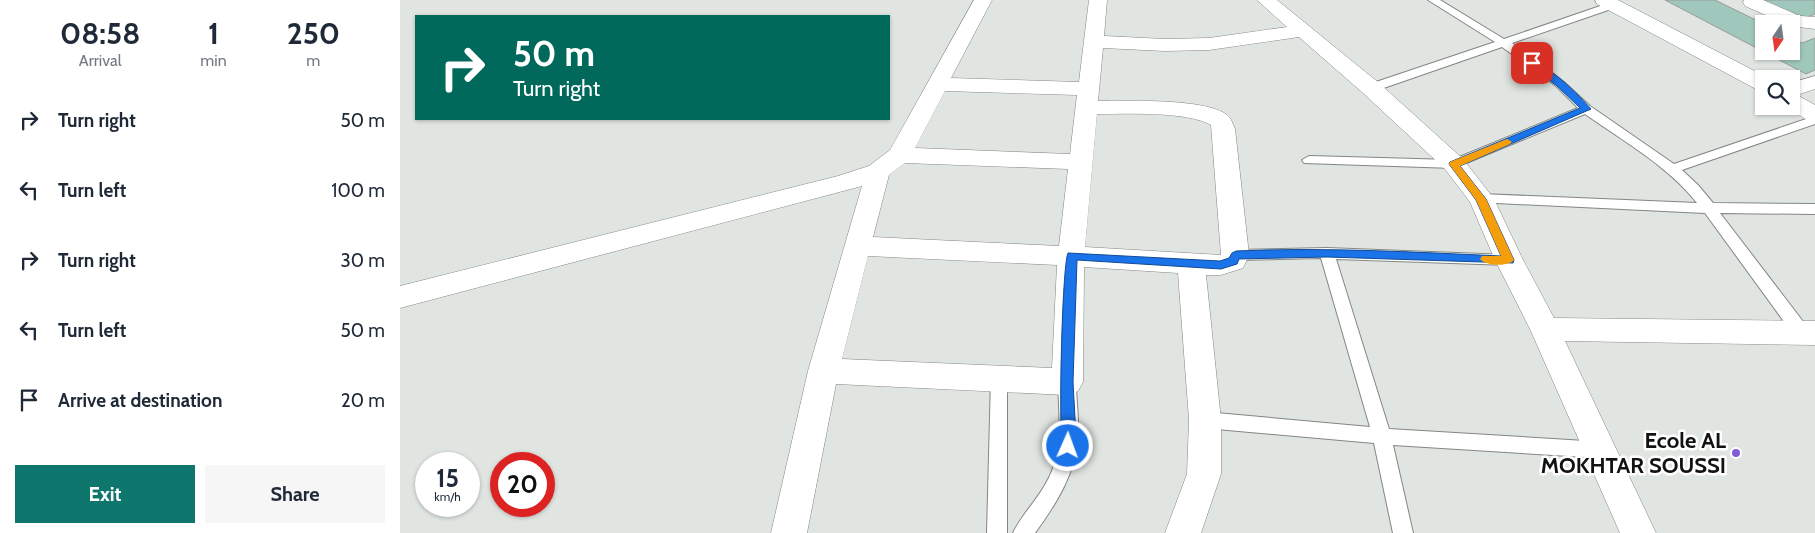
<!DOCTYPE html>
<style>
:root{--surface:#fff;--page:#f6f6f7;--text:#1f2937;--muted:#747a83;--accent:#0f766e}
body{margin:0;font-family:Cabin,sans-serif;background:var(--page);color:var(--text);height:100vh;display:flex;flex-direction:column;font-size:19px;white-space:nowrap}
*{box-sizing:border-box;margin:0}
p{font-size:16px;color:var(--muted)}
.icon{flex:none;width:28px;height:28px;fill:none;stroke:currentColor;stroke-width:2;stroke-linecap:round;stroke-linejoin:round}
.map{position:relative;flex:1;overflow:hidden}
.sheet{display:flex;flex-direction:column;background:var(--surface);width:400px}
.sheet>*{flex:none}
.banner{position:absolute;left:15px;top:15px;width:475px;height:105px;border-radius:0px;box-shadow:0 1px 4px #0004;background:#00695c;color:#fff;overflow:hidden}
.needle{width:32px;rotate:193deg}
.buttons{position:absolute;left:1355px;top:15px;display:grid;gap:10px}
.buttons a{display:grid;place-items:center;width:45px;height:45px;border-radius:0px;background:var(--surface);box-shadow:0 1px 4px #0004;font-size:25px}
.speed{position:absolute;left:15px;top:452px;display:flex;gap:10px;font-size:25px;font-weight:700;text-align:center}
.speed>*{display:grid;place-content:center;width:65px;height:65px;border-radius:50%;background:var(--surface);box-shadow:0 1px 4px #0004;line-height:1}
.speed small{font-size:12px;font-weight:400}
.speed .limit{border:8px solid #d22;background:#fff;color:#111}
.pin{position:absolute;display:grid;place-items:center;width:42px;height:42px;color:#fff;margin:-21px;border-radius:10px;box-shadow:0 2px 8px #0006}
.me{position:absolute;width:55px;margin:-28px;rotate:2deg;stroke-linejoin:round;filter:drop-shadow(0 0 4px #0008)}
.turn{display:flex;align-items:center;gap:18px;height:105px;padding:0 15px;font-size:22px}
.turn .icon{width:65px;height:65px;stroke-width:2.5}
.turn b{display:block;font-size:35px;line-height:42px}
.eta{display:flex;justify-content:space-evenly;align-items:center;height:85px;text-align:center}
.eta b{font-size:30px;font-weight:700;line-height:35px}
.primary-button{display:flex;gap:10px;margin-top:auto;padding:10px 15px}
.primary-button a{flex:1;height:58px;border-radius:0px;background:var(--accent);color:#fff;font-size:20px;font-weight:700;line-height:58px;text-align:center}
.primary-button a+a{background:var(--page);color:var(--text)}
ul{padding:0;list-style:none}
li{display:flex;align-items:center;gap:15px;height:70px;padding:0 15px}
li div{flex:1}
li b{display:block;font-size:19px}
li em{font-style:normal}
main{display:flex;flex:1;min-height:0}
.map>svg:first-child{display:block}
.building{fill:#a0c7bb;stroke:#979c9a}
.lines{fill:none;stroke-linecap:round;stroke-linejoin:round}
.lane-casing{stroke:#838683;stroke-width:2}
.street-casing{stroke:#838683;stroke-width:1}
.lane{fill:#fff;fill-rule:evenodd}
.street{fill:#fff;fill-rule:evenodd}
.route{fill:#1a73e8;stroke:#114b97}
.slow{fill:#f59e0b}
.poi-dot{fill:#805dd7;stroke:#fff;stroke-width:2}
.labels{text-anchor:middle;dominant-baseline:central;stroke-width:5;stroke-linejoin:round;paint-order:stroke}
.near-poi-label{font-size:22px;font-weight:bold;fill:#111211;stroke:#fff;text-anchor:end}
</style>
<main>
<section class="sheet">
<div class="eta">
<div><b>08:58</b><p>Arrival</p></div>
<div><b>1</b><p>min</p></div>
<div><b>250</b><p>m</p></div>
</div>
<ul>
<li><svg class="icon" aria-label="right" viewBox="0 0 24 24"><path d="M7 20v-9h11M14 6l5 5-5 5"/></svg><div><b>Turn right</b></div><em>50 m</em></li>
<li><svg class="icon" aria-label="left" viewBox="0 0 24 24"><path d="M17 20v-9H6M10 6l-5 5 5 5"/></svg><div><b>Turn left</b></div><em>100 m</em></li>
<li><svg class="icon" aria-label="right" viewBox="0 0 24 24"><path d="M7 20v-9h11M14 6l5 5-5 5"/></svg><div><b>Turn right</b></div><em>30 m</em></li>
<li><svg class="icon" aria-label="left" viewBox="0 0 24 24"><path d="M17 20v-9H6M10 6l-5 5 5 5"/></svg><div><b>Turn left</b></div><em>50 m</em></li>
<li><svg class="icon" aria-label="arrive" viewBox="0 0 24 24"><path d="M6 21V4h12l-3 4 3 4H6"/></svg><div><b>Arrive at destination</b></div><em>20 m</em></li>
</ul>
<div class="primary-button"><a>Exit</a><a>Share</a></div>
</section>
<div class="map">
<svg width="1415" height="533" viewBox="0 0 1415 533">
<rect width="100%" height="100%" fill="#e1e5e1"/>
<path class="building" d="M1265 0H1315L1364 24V51H1391V38L1402 43 1415 38V70L1406 74Z
M1362 0H1415V14L1403 19Z"/>
<g class="lines">
<g class="lane-casing">
<path id="lane" d="M1028 0H1040L1104 39 1209 3H1217L1218 5 1217 7 1112 43 1164 82 1190 106 1274 164 1415 116V124L1282 170 1298 185 1313 203 1415 204V214L1320 213 1408 328 1410 333 1408 338 1402 339 1396 338 1305 213 1076 202 1074 199 1076 196 1081 194 1297 203C1268 166 1223 141 1185 114L1054 168 904 163 902 160 909 156 1052 160 1178 108 1156 86 1102 47 975 91H967L965 88 967 85 1095 42Z
M927 248 1109 255 1114 256 1116 260 1114 264 1109 265 936 259 989 429 1202 442 1208 444 1211 450 1208 456 1202 458 993 445 1013 533H993L974 443 805 428 799 425 796 420 799 415 805 412 970 427 921 258 835 260 830 259 828 255 830 251 835 250Z
M599 371 605 373 607 378V533H587L591 378 593 373Z
M667 375 673 377 676 382C676 400 679 418 678 436 676 473 656 504 635 533H613C621 516 636 501 645 485 665 452 659 418 658 382L661 377Z"/>
</g>
<g class="street-casing">
<path id="street" d="M574 0H592L551 78 679 82 689 0H707L704 36 765 39 809 38 887 27 857 0H877L979 83 1063 159 1094 199 1123 260 1154 318 1415 321V345L1165 341 1256 533H1220L1130 329 1095 260 1070 202 1045 169 963 93 899 37 809 50 765 51 703 48 698 101C726 101 806 98 827 115 831 118 833 124 835 129L849 255 843 268 821 275H806L821 420V474L801 533H765L787 474 789 420 778 273 684 267 683 382 678 391 667 395 436 384 407 533H371L408 371 462 186 0 308V286L438 176 469 166 490 150ZM545 91 677 95 670 154 515 148ZM697 114C726 114 787 111 811 125L821 255 685 247ZM505 163 668 169 659 246 473 237 489 175ZM468 256 657 265 652 368 442 359Z
M1195 0H1218L1370 79H1364V90L1356 89 1197 4Z
M1344 0H1363L1400 16 1415 17V29L1391 26V24H1386L1345 6 1343 2Z
M1415 76V89L1397 95 1415 105V122L1407 120 1386 106H1391V83Z"/>
</g>
<use href="#lane" class="lane"/>
<use href="#street" class="street"/>
</g>
<path class="route" d="M1129 61C1143 59 1182 98 1191 109L1060 166 1086 199 1114 260 1113 263 927 257 839 259 837 264 821 269 677 260 673 382 676 436 673 451 668 453 663 451C658 440 662 265 668 253L820 261 829 258 832 253 836 251C924 247 1012 252 1101 256L1076 200 1049 164 1050 162 1180 108 1157 86 1129 65Z"/>
<path class="slow" d="M1107 139 1112 142 1110 144 1060 166 1086 199 1114 260C1109 267 1085 266 1080 259L1082 256H1101L1076 200 1049 164 1050 162Z"/>
<circle class="poi-dot" cx="1336" cy="453" r="5"/>
<g class="labels">
<g class="near-poi-label">
<text x="1326" y="440">Ecole AL<tspan x="1326" dy="25">MOKHTAR SOUSSI</tspan></text>
</g>
</g>
</svg>
<div class="buttons">
<a><svg class="needle" viewBox="-14 -14 28 28"><path d="M0-13l5 13h-10z" fill="#e53935"/><path d="M0 13l5-13h-10z" fill="#747a83"/></svg></a>
<a><svg class="icon" aria-label="search" viewBox="0 0 24 24"><circle cx="10" cy="10" r="6"/><path d="M15 15l6 6"/></svg></a>
</div>
<div class="speed"><div>15<small>km/h</small></div><div class="limit">20</div></div>
<div class="pin" style="left:1132px;top:63px;background:#d93025"><svg class="icon" aria-label="arrive" viewBox="0 0 24 24"><path d="M6 21V4h12l-3 4 3 4H6"/></svg></div>
<svg class="me" style="left:668px;top:446px" viewBox="-20 -20 40 40"><circle r="17" fill="#1a73e8" stroke="#fff" stroke-width="3"/><path d="M0-11L8 9 0 5-8 9z" fill="#fff"/></svg>
<div class="banner">
<div class="turn"><svg class="icon" aria-label="right" viewBox="0 0 24 24"><path d="M7 20v-9h11M14 6l5 5-5 5"/></svg><div><b>50 m</b>Turn right</div></div>
</div>
</div>
</main>
